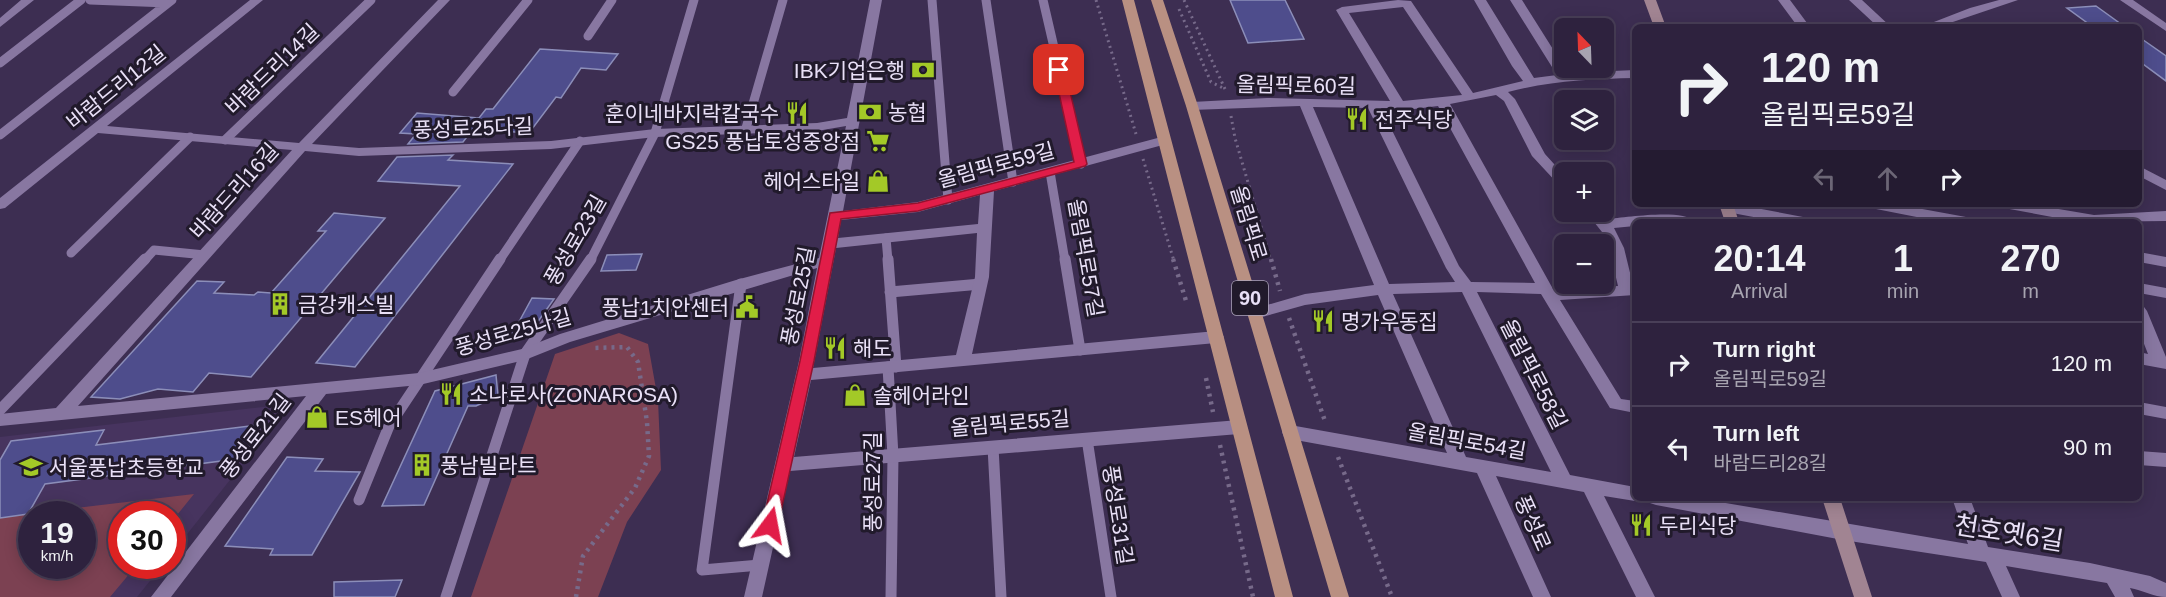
<!DOCTYPE html>
<meta charset="utf-8">
<style>
:root{--surface:#2e223e;--page:#3a2f49;--text:#f1f3f6;--muted:#a7a4b0;--line:#493f58}
body{margin:0;font-family:Helvetica,"Noto Sans KR",sans-serif;background:var(--page);color:var(--text);height:100vh;display:flex;flex-direction:column;font-size:22px;white-space:nowrap}
*{box-sizing:border-box;margin:0}
p{font-size:20px;color:var(--muted)}
.icon{flex:none;width:33px;height:33px;fill:none;stroke:currentColor;stroke-width:2;stroke-linecap:round;stroke-linejoin:round}
.map{position:relative;flex:1;overflow:hidden}
.drawer{position:absolute;left:1632px;top:219px;width:510px;height:282px;display:flex;flex-direction:column;background:var(--surface);border-radius:9px;box-shadow:0 3px 15px #0003,0 0 0 2px var(--line)}
.drawer>*{flex:none}
.guide{position:absolute;left:1632px;top:24px;width:510px;height:183px;border-radius:9px;box-shadow:0 3px 15px #0003,0 0 0 2px var(--line);background:#2e223e;color:var(--text);overflow:hidden}
.needle{width:39px;rotate:337deg}
.controls{position:absolute;left:1554px;top:18px;display:grid;gap:12px}
.controls a{display:grid;place-items:center;width:60px;height:60px;border-radius:9px;background:var(--surface);box-shadow:0 3px 15px #0003,0 0 0 2px var(--line);font-size:30px}
.speed{position:absolute;left:18px;top:501px;display:flex;gap:12px;font-size:30px;font-weight:700;text-align:center}
.speed>*{display:grid;place-content:center;width:78px;height:78px;border-radius:50%;background:var(--surface);box-shadow:0 3px 15px #0003,0 0 0 2px var(--line);line-height:1}
.speed small{font-size:15px;font-weight:400}
.speed .limit{border:9px solid #d22;background:#fff;color:#111}
.pin{position:absolute;display:grid;place-items:center;width:51px;height:51px;color:#fff;margin:-26px;border-radius:12px;box-shadow:0 3px 9px #0006}
.me{position:absolute;width:66px;margin:-33px;rotate:13deg;stroke-linejoin:round;filter:drop-shadow(0 0 4px #0008)}
.turn{display:flex;align-items:center;gap:21px;height:126px;padding:0 30px;font-size:27px}
.turn .icon{width:78px;height:78px;stroke-width:2.5}
.turn b{display:block;font-size:42px;line-height:51px}
.lanes{display:flex;align-items:center;height:57px;padding:0 30px;background:#0003;justify-content:center;gap:30px;direction:ltr}
.lanes .off{opacity:.35}
.eta{display:flex;justify-content:space-evenly;align-items:center;height:102px;text-align:center}
.eta b{font-size:36px;font-weight:700;line-height:42px}
ul{padding:0;list-style:none}
li{display:flex;align-items:center;gap:18px;height:84px;padding:0 30px;border-top:2px solid var(--line)}
li div{flex:1}
li b{display:block;font-size:22px}
li em{font-style:normal}
.map>svg:first-child{display:block}
.built{fill:#47345f;fill-rule:evenodd}
.green{fill:#7c4152;fill-rule:evenodd}
.building{fill:#4e4d8c;stroke:#8c8eb9;stroke-width:1.5}
.lines{fill:none;stroke-linecap:round;stroke-linejoin:round}
.path-far1{stroke:#776a8a;stroke-width:3;stroke-dasharray:2 4;stroke-linecap:butt}
.path{stroke:#776a8a;stroke-width:4.5;stroke-dasharray:3 5;stroke-linecap:butt}
.lane-far1{stroke:#8877a1;stroke-width:9}
.lane{stroke:#8877a1;stroke-width:11}
.street{fill:#8877a1;fill-rule:evenodd}
.secondary{fill:#a18492;fill-rule:evenodd}
.primary{fill:#b99082;fill-rule:evenodd}
.route{fill:#e11d48;stroke:#92132f;stroke-width:1.5}
.labels{text-anchor:middle;dominant-baseline:central;stroke-width:6;stroke-linejoin:round;paint-order:stroke}
.shield{fill:#211a2b;stroke:#ada5ba;stroke-width:1.5}
.shield-label{font-size:20px;font-weight:bold;fill:#e9e0f7}
.street-label{font-size:21px;fill:#e9e0f7;stroke:#211a2b}
.poi-label{font-size:21px;fill:#e9e0f7;stroke:#211a2b;text-anchor:start}
.near-street-label{font-size:26px;fill:#e9e0f7;stroke:#211a2b}
</style>
<div class="map">
<svg width="2166" height="597" viewBox="0 0 2166 597">
<rect width="100%" height="100%" fill="#3d2e52"/>
<path class="built" d="M290 404 173 552 172 514H122V566H162L137 597H0V437ZM32 514H82V566H32Z"/>
<path class="green" d="M619 333 648 344 658 400 661 470 627 522 598 597H471L555 354Z
M194 494 173 520 172 514H122V566H136L110 597H0V517ZM32 514H82V566H32Z"/>
<path class="building" d="M1230 0H1285L1304 39 1248 43Z
M2096 6 2125 27H2093L2067 8Z
M2139 37 2166 56V81L2139 61Z
M540 49 618 54 606 70 581 68 561 98 556 97 529 133 473 129 463 142 408 144 416 134 400 133 417 113 479 118 486 109H493Z
M453 155 448 160 513 164 355 367 316 363 460 186 378 181 397 157Z
M334 213 385 218 251 377 209 373 193 392 158 389 120 399 91 397 197 281 224 282 214 293 254 295 258 292 271 293 326 231H318Z
M642 254 636 270 601 271 607 255Z
M532 298 554 299 527 337 508 342Z
M496 375 498 396 476 406H468L424 505 382 506 435 391Z
M258 425 244 458 45 484 28 514 0 518V460L11 441 104 430 96 445Z
M287 457 323 459 315 471 360 472 312 555H270L273 549 225 546Z
M402 580 395 597H334V582Z"/>
<g class="lines">
<path class="path-far1" d="M1096 0 1136 134
M1184 0 1225 89
M1179 9 1211 82 1225 89
M1231 116 1235 138 1271 261
M1143 159 1174 261"/>
<path class="path" d="M1173 259 1187 304
M1271 259 1280 291
M1289 318 1325 421
M1206 378 1213 412
M1220 445 1253 597
M1338 457 1392 597
M576 597 583 556 635 488 649 456 647 422 638 362 627 347 592 348"/>
<path class="lane-far1" d="M90 0 168 3
M932 0 948 200
M986 0 1013 182
M1043 0 1081 164
M588 36 612 0
M0 63 81 0
M453 92 528 0
M746 128 783 0
M0 135 172 0
M225 140 371 0
M1050 172 1065 261
M886 238 888 261
M71 253 190 137
M144 261 154 250 205 255
M499 261 580 141
M590 261 655 133 694 0"/>
<path class="lane" d="M888 259 896 367
M1065 259 1080 350
M741 284 702 570 760 565
M890 292 981 284
M888 367 893 456 891 597
M0 410 145 259
M1087 439 1111 597
M993 447 1001 597
M359 500 389 426 500 259
M446 597 525 354 591 259"/>
<path class="street" d="M21 0H34L0 27V18Z
M250 0H263L107 126 299 143 438 0H450L312 144 359 148 551 141 655 129 817 123 847 118 870 0H882L843 211 918 202 1165 136 1171 140 1170 143 994 191 989 277 972 354 1216 331 1221 333 1224 337 1221 341 1216 343 811 380 794 457 1239 420 1245 422 1247 427 1245 432 1239 434 790 471 762 597H744L799 361 817 268 570 342 525 360 419 385 326 394 171 597H151L306 396 0 426V414L56 408 292 150 98 133 5 208 0 209V198ZM846 126 819 258 736 280 560 334 522 349 419 373 78 406 305 151 359 156 551 149 655 137 817 131ZM980 195 978 224 838 238 841 220 918 212ZM977 233 975 277 956 355 813 368 836 248Z
M1398 0 1411 1 1473 93 1523 81 1512 66 1474 0H1486L1534 78 1557 75 1510 0H1522L1568 73 1635 70V78C1591 79 1550 81 1508 92L1515 99 1545 154 1564 175V186L1559 185 1532 156 1504 101 1496 95 1450 104 1553 289 1618 286 1609 248 1602 232 1586 212H1600L1607 219C1625 218 1683 208 1695 222H1635V226L1614 228 1624 248 1633 285H1635V295L1560 300 1621 399 1635 401V413L1610 408 1541 294 1477 292 1570 475 1635 487V498H1642L1635 501 1604 496 1655 597H1636L1584 492 1496 476 1551 597H1533L1477 473 1290 439 1284 437 1282 432 1284 427 1290 425 1447 453 1378 295 1305 305 1255 319 1250 318 1247 314 1250 310 1305 294 1374 285 1300 106 1192 110 1186 106 1192 102 1267 98 1390 101 1336 10 1342 7ZM1403 7 1462 95 1403 101 1349 13ZM1438 106 1535 283 1471 282 1459 266 1381 108 1414 109ZM1313 107 1368 108 1446 268 1455 282 1389 284ZM1462 292 1551 472 1466 457 1393 294Z
M1778 0H1790L1810 27H1798Z
M1849 0H1862L1891 27H1878Z
M1999 0H2018L1938 27H1921L1970 8Z
M2120 0H2133L2166 23V31Z
M2139 166 2166 180V190L2139 176Z
M1722 204H1735L1803 217 1810 222H1780L1727 212 1722 210 1720 207Z
M1864 204H1895L1966 217 1973 222H1942L1871 208Z
M1997 204H2029L2094 215 2166 211V221L2079 222 2004 208Z
M2139 252 2166 257V267L2139 262Z
M2139 283 2166 288V298L2139 293Z
M2139 306 2144 307 2147 311 2166 357V369L2139 364V352L2148 354 2139 331Z
M2139 402 2166 407V419L2139 414Z
M2139 451 2166 453V467L2139 465Z
M1647 498H1696L1968 544 1952 498H1970L1988 547 2090 563 2150 576 2166 583V597C2154 597 2142 590 2130 588L2134 597H2115L2107 583 2006 566 2020 597H2002L1986 562 1843 540 1656 505 1650 503Z"/>
<path class="secondary" d="M1644 0H1656L1666 27H1654Z
M1719 204H1733L1739 222H1725Z
M1822 498H1840L1872 597H1854Z"/>
<path class="primary" d="M1122 0H1134L1293 597H1275Z
M1151 0H1163L1198 106 1349 597H1331L1186 106Z"/>
</g>
<path class="route" d="M1059 67 1065 70 1087 164 1085 166 918 211 841 219 814 361 778 525 775 530 770 532 764 530 762 525 800 361 830 213 918 203 1074 162 1054 70Z"/>
<defs>
<g id="bank-bare" transform="scale(1.8)"><path d="M-6-4H6V4H-6ZM0-2.3a2.3 2.3 0 1 0 0 4.6a2.3 2.3 0 1 0 0-4.6Z" fill="#a3c927" stroke="#211a2b" stroke-width="2.5" paint-order="stroke"/></g>
<g id="restaurant-bare" transform="scale(1.8)"><path d="M-5-6h1v4h1v-4h1v4h1v-4h1v5L-1.5 .5V6h-2V.5L-5-1ZM5-6V6H3V1.5H1.5Q1.5-4 5-6Z" fill="#a3c927" stroke="#211a2b" stroke-width="2.5" paint-order="stroke"/></g>
<g id="supermarket-bare" transform="scale(1.8)"><path d="M-6-5.5h2.5l.6 2H6L4.5 2H-2.5L-4.4-4H-6ZM-1.5 3.2a1.3 1.3 0 1 0 .1 0ZM3 3.2a1.3 1.3 0 1 0 .1 0Z" fill="#a3c927" stroke="#211a2b" stroke-width="2.5" paint-order="stroke"/></g>
<g id="shop-bare" transform="scale(1.8)"><path d="M-5-2.5h2.3a2.7 3.5 0 0 1 5.4 0H5L5.5 6h-11ZM-1.5-2.5h3a1.5 2.3 0 0 0-3 0Z" fill="#a3c927" stroke="#211a2b" stroke-width="2.5" paint-order="stroke"/></g>
<g id="building-bare" transform="scale(1.8)"><path d="M-4-6H4V6H1V3H-1V6H-4ZM-2.5-4.3h1.7v1.8h-1.7ZM.8-4.3h1.7v1.8H.8ZM-2.5-1h1.7V.8h-1.7ZM.8-1h1.7V.8H.8Z" fill="#a3c927" stroke="#211a2b" stroke-width="2.5" paint-order="stroke"/></g>
<g id="civic-bare" transform="scale(1.8)"><path d="M-.6-6.5H3V-4.5H.6V-3L4-1V1h2V6H-6V1h2V-1L-.6-3ZM-1.2 2.5V6h2.4V2.5Z" fill="#a3c927" stroke="#211a2b" stroke-width="2.5" paint-order="stroke"/></g>
<g id="school-bare" transform="scale(1.8)"><path d="M0-5L7-2L0 1L-7-2ZM-4 1L0 2.5L4 1V4Q0 6-4 4Z" fill="#a3c927" stroke="#211a2b" stroke-width="2.5" paint-order="stroke"/></g>
</defs>
<g fill-rule="evenodd">
<use href="#bank-bare" x="923" y="70"/>
<use href="#bank-bare" x="870" y="112"/>
<use href="#restaurant-bare" x="797" y="113"/>
<use href="#restaurant-bare" x="1357" y="119"/>
<use href="#supermarket-bare" x="878" y="141"/>
<use href="#shop-bare" x="878" y="181"/>
<use href="#building-bare" x="280" y="304"/>
<use href="#civic-bare" x="747" y="307"/>
<use href="#restaurant-bare" x="1323" y="321"/>
<use href="#restaurant-bare" x="835" y="348"/>
<use href="#restaurant-bare" x="451" y="394"/>
<use href="#shop-bare" x="855" y="395"/>
<use href="#shop-bare" x="317" y="417"/>
<use href="#building-bare" x="422" y="465"/>
<use href="#school-bare" x="31" y="467"/>
<use href="#restaurant-bare" x="1641" y="525"/>
</g>
<g class="labels">
<rect class="shield" x="1232" y="281" width="36" height="34" rx="4.5"/>
<g class="shield-label">
<text x="1250" y="298">90</text>
</g>
<g class="street-label">
<text transform="translate(272 69) rotate(-44)">바람드리14길</text>
<text transform="translate(1296 85) rotate(1)">올림픽로60길</text>
<text transform="translate(116 87) rotate(-39)">바람드리12길</text>
<text transform="translate(473 128) rotate(-2)">풍성로25다길</text>
<text transform="translate(996 165) rotate(-15)">올림픽로59길</text>
<text transform="translate(234 191) rotate(-48)">바람드리16길</text>
<text transform="translate(1249 223) rotate(73)">올림픽로</text>
<text transform="translate(575 240) rotate(-60)">풍성로23길</text>
<text transform="translate(1086 258) rotate(80)">올림픽로57길</text>
<text transform="translate(798 296) rotate(-79)">풍성로25길</text>
<text transform="translate(513 332) rotate(-16)">풍성로25나길</text>
<text transform="translate(1534 374) rotate(63)">올림픽로58길</text>
<text transform="translate(1010 423) rotate(-5)">올림픽로55길</text>
<text transform="translate(255 436) rotate(-52)">풍성로21길</text>
<text transform="translate(1467 441) rotate(10)">올림픽로54길</text>
<text transform="translate(872 482) rotate(-90)">풍성로27길</text>
<text transform="translate(1118 515) rotate(81)">풍성로31길</text>
<text transform="translate(1533 523) rotate(66)">풍성로</text>
</g>
<g class="poi-label">
<text x="905" y="70" text-anchor="end">IBK기업은행</text>
<text x="888" y="112">농협</text>
<text x="779" y="113" text-anchor="end">훈이네바지락칼국수</text>
<text x="1375" y="119">전주식당</text>
<text x="860" y="141" text-anchor="end">GS25 풍납토성중앙점</text>
<text x="860" y="181" text-anchor="end">헤어스타일</text>
<text x="298" y="304">금강캐스빌</text>
<text x="729" y="307" text-anchor="end">풍납1치안센터</text>
<text x="1341" y="321">명가우동집</text>
<text x="853" y="348">해도</text>
<text x="469" y="394">소나로사(ZONAROSA)</text>
<text x="873" y="395">솔헤어라인</text>
<text x="335" y="417">ES헤어</text>
<text x="440" y="465">풍남빌라트</text>
<text x="49" y="467">서울풍납초등학교</text>
<text x="1659" y="525">두리식당</text>
</g>
<g class="near-street-label">
<text transform="translate(2009 533) rotate(9)">천호옛6길</text>
</g>
</g>
</svg>
<div class="controls">
<a><svg class="needle" viewBox="-14 -14 28 28"><path d="M0-13l5 13h-10z" fill="#e53935"/><path d="M0 13l5-13h-10z" fill="#a7a4b0"/></svg></a>
<a><svg class="icon" aria-label="layers" viewBox="0 0 24 24"><path d="M12 4l9 5-9 5-9-5zM3 14l9 5 9-5"/></svg></a>
<a>+</a>
<a>−</a>
</div>
<div class="speed"><div>19<small>km/h</small></div><div class="limit">30</div></div>
<div class="pin" style="left:1059px;top:70px;background:#d93025"><svg class="icon" aria-label="arrive" viewBox="0 0 24 24"><path d="M6 21V4h12l-3 4 3 4H6"/></svg></div>
<svg class="me" style="left:770px;top:525px" viewBox="-20 -20 40 40"><path d="M0-17L14 15 0 8-14 15z" fill="#e11d48" stroke="#fff" stroke-width="4"/></svg>
<div class="guide">
<div class="turn"><svg class="icon" aria-label="right" viewBox="0 0 24 24"><path d="M7 20v-9h11M14 6l5 5-5 5"/></svg><div><b>120 m</b>올림픽로59길</div></div>
<div class="lanes"><svg class="icon off" aria-label="left" viewBox="0 0 24 24"><path d="M17 20v-9H6M10 6l-5 5 5 5"/></svg><svg class="icon off" aria-label="ahead" viewBox="0 0 24 24"><path d="M12 20V5M6 11l6-6 6 6"/></svg><svg class="icon" aria-label="right" viewBox="0 0 24 24"><path d="M7 20v-9h11M14 6l5 5-5 5"/></svg></div>
</div>
<section class="drawer">
<div class="eta">
<div><b>20:14</b><p>Arrival</p></div>
<div><b>1</b><p>min</p></div>
<div><b>270</b><p>m</p></div>
</div>
<ul>
<li><svg class="icon" aria-label="right" viewBox="0 0 24 24"><path d="M7 20v-9h11M14 6l5 5-5 5"/></svg><div><b>Turn right</b><p>올림픽로59길</p></div><em>120 m</em></li>
<li><svg class="icon" aria-label="left" viewBox="0 0 24 24"><path d="M17 20v-9H6M10 6l-5 5 5 5"/></svg><div><b>Turn left</b><p>바람드리28길</p></div><em>90 m</em></li>
</ul>
</section>
</div>
